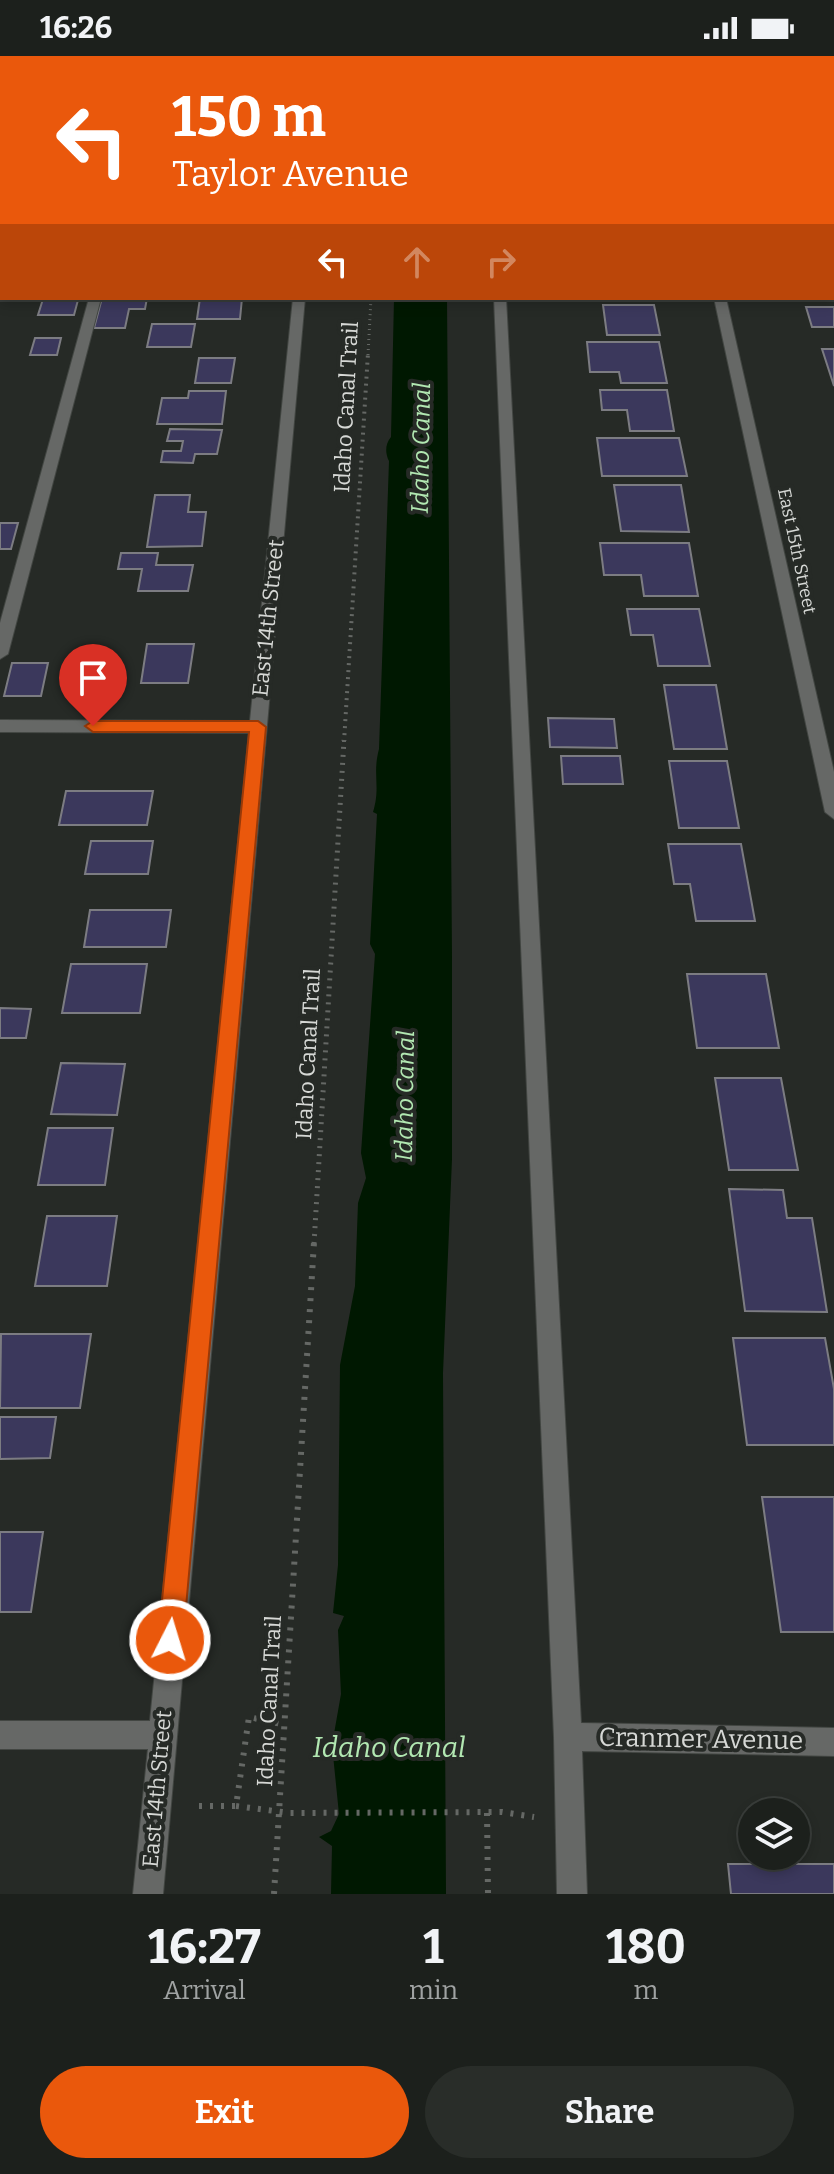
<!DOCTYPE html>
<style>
:root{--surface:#1c201c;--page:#292d29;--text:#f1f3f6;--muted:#a0a3a3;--line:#3a3e3b;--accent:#ea580c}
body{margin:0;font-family:Bitter,serif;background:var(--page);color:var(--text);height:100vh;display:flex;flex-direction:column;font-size:30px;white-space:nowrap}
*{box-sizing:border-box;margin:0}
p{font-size:26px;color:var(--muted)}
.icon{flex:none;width:44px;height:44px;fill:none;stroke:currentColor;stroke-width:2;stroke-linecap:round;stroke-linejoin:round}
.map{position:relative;height:1838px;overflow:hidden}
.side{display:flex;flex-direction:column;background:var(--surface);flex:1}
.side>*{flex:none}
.top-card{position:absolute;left:0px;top:0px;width:834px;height:244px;box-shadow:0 4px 12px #0003,0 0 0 2px var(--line);background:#ea580c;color:#fff;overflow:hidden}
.controls{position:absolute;left:738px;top:1742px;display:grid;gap:16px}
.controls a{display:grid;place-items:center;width:72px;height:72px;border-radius:50%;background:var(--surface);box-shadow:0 4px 12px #0003,0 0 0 2px var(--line);font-size:40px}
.pin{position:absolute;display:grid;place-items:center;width:68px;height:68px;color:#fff;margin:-82px -34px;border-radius:50% 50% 50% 0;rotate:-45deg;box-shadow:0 0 8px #0007}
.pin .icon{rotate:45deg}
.me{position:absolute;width:88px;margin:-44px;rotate:5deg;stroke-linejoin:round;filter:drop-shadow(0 0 6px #0008)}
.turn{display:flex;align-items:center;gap:28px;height:168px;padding:0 40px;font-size:36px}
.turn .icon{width:104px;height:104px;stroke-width:2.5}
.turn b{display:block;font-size:56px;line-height:68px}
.lanes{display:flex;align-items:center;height:76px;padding:0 40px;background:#0003;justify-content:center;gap:40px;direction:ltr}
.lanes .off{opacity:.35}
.eta{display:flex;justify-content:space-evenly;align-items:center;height:136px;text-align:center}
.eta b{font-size:48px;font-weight:700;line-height:56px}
.cta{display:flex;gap:16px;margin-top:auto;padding:16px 40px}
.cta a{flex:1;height:92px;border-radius:48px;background:var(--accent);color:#fff;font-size:32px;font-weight:700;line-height:92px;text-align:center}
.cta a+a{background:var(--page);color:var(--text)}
.status{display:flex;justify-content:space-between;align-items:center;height:56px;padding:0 40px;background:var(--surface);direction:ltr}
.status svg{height:22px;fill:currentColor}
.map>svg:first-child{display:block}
.built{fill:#2b342b}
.water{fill:#001801}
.building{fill:#3b385c;stroke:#7c7c82;stroke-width:2}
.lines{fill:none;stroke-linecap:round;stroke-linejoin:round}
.minor-casing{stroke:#424642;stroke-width:2}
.path-far3{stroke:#656865;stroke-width:3;stroke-dasharray:1 4;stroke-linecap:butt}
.path-far2{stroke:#656865;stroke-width:4;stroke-dasharray:2 5;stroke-linecap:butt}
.path-far1{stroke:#656865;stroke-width:5;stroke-dasharray:2 6;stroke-linecap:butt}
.path{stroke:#656865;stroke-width:6;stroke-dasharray:3 8;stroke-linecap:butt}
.minor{fill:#666866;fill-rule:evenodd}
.route{fill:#ea580c;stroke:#983908;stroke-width:2}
.labels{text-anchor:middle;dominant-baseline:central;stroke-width:8;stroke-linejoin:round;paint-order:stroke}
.far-street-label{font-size:18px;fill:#d6d8d5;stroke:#262a26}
.street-label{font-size:22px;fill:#d6d8d5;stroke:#262a26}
.water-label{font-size:24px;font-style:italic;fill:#b2e8b2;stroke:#262a26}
.near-street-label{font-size:26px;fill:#d6d8d5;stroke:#262a26}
.near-water-label{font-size:28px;font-style:italic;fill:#b2e8b2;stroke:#262a26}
</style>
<div class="status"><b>16:26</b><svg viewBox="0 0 49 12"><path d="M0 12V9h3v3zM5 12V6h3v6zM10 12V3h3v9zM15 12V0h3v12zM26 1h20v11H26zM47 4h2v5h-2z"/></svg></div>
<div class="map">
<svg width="834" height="1838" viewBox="0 0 834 1838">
<rect width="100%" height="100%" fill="#262a26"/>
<path class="built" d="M458 0H834V215L832 2Z"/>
<path class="water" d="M394 242H447L452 902V1103L443 1317 446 1838H331L332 1790 319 1781 331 1775 339 1758 332 1689 341 1638 338 1574 344 1560 333 1557 338 1509 340 1309 355 1230 358 1147 366 1122 361 1097 375 898 370 888 377 758 373 756C381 730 372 719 379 693L389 405C385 397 385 388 391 381Z"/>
<path class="building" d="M591 0H834V4L591 2Z
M102 242H147L145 253H129L125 272H94Z
M200 242H242L240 263H197Z
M43 243 78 244 74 259H38Z
M603 249H654L660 279H607Z
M806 251H834V271H812Z
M152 268H195L191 291H147Z
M35 282H61L57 299H30Z
M587 286H659L667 327H621L619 316H590Z
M822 293H834V330Z
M199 302H235L231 327H195Z
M600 334H667L674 375H630L627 354H602Z
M189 335H226L222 368H157L162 342H188Z
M170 373 222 374 217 398H195L193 407 161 406 163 395H181L183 385H167Z
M597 382H679L687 420H602Z
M614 429H681L689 476 621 475Z
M155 439H190L188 456H206L202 490 147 491Z
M0 467H18L11 493H0Z
M600 487H689L698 540H644L641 519H604Z
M121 497H158L156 509H193L188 535H138L142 513H118Z
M627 553H699L710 610H658L653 579H631Z
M147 588H194L188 627H141Z
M12 607H48L41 640H4Z
M664 629H716L727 693H674Z
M548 662 614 663 617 692 550 691Z
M561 700H620L623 728H563Z
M669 705H727L739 772H679Z
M66 735H153L147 769H59Z
M91 785H153L148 818H85Z
M668 788H741L755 865H696L690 828H674Z
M90 854H171L166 891H84Z
M71 908H147L140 957H62Z
M687 918H766L779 992H697Z
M0 952 31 953 26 982H0Z
M61 1007 125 1008 117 1059 51 1058Z
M715 1022H781L798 1114H729Z
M48 1072H113L105 1129H38Z
M729 1133 783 1134 787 1162H812L827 1256 745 1255Z
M47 1160H117L107 1230H35Z
M1 1278H91L80 1352H0Z
M733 1282H825L834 1333V1389H747Z
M0 1361H56L50 1402 0 1403Z
M762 1441H834V1576H781Z
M0 1476H43L31 1556H0Z
M728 1808H834V1838H731Z"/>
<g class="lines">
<g class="minor-casing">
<path id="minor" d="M514 0H524L525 2H515Z
M832 59H834V65H832Z
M832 211H834V219H832Z
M0 212H2V220H0Z
M89 242H101L8 598 0 603V567Z
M293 242H305L163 1838H133L148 1693H0V1665H150L249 677 0 676V664L250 665Z
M494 242H506L581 1667 834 1672V1700L582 1695 587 1838H557L554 1681Z
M714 242H726L834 716V763L825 756Z"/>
</g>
<path class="path-far3" d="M368 299 371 242"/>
<path class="path-far2" d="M344 686 368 297"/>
<path class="path-far1" d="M314 1188 344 684"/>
<path class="path" d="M199 1750H236L249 1661 286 1669
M236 1750 290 1757 502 1756 534 1761
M487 1757 488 1838
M274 1838 314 1186"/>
<use href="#minor" class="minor"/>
</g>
<path class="route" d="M93 665H258L266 671 183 1584 179 1593 170 1596 162 1593 158 1584 249 676H93L85 670Z"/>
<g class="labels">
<g class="far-street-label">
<text transform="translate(797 495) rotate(78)">East 15th Street</text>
</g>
<g class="street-label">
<text transform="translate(346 351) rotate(-87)">Idaho Canal Trail</text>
<text transform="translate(268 562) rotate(-84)">East 14th Street</text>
<text transform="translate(308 998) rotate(-87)">Idaho Canal Trail</text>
<text transform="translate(269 1645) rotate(-87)">Idaho Canal Trail</text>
<text transform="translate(157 1733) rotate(-85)">East 14th Street</text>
</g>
<g class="water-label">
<text transform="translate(421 392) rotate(-89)">Idaho Canal</text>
<text transform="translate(405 1040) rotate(-89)">Idaho Canal</text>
</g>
<g class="near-street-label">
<text transform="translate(701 1683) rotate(1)">Cranmer Avenue</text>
</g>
<g class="near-water-label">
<text x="389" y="1691">Idaho Canal</text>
</g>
</g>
</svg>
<div class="controls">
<a><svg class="icon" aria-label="layers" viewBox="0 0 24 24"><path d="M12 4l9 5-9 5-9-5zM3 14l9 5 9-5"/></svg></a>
</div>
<div class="pin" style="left:93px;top:670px;background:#d93025"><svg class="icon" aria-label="arrive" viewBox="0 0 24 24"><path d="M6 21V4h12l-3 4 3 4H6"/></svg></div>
<svg class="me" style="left:170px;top:1584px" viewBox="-20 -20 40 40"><circle r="17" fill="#ea580c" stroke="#fff" stroke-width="3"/><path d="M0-11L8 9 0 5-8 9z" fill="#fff"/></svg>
<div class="top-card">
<div class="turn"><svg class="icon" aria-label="left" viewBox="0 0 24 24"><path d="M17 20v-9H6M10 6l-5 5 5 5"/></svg><div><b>150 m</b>Taylor Avenue</div></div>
<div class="lanes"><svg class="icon" aria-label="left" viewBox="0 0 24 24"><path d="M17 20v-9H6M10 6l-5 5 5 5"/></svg><svg class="icon off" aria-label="ahead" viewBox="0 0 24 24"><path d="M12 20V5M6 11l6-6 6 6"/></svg><svg class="icon off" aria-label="right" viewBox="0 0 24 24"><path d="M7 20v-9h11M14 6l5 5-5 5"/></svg></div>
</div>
</div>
<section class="side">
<div class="eta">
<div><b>16:27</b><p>Arrival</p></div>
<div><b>1</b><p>min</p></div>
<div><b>180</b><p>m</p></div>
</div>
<div class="cta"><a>Exit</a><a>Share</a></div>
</section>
